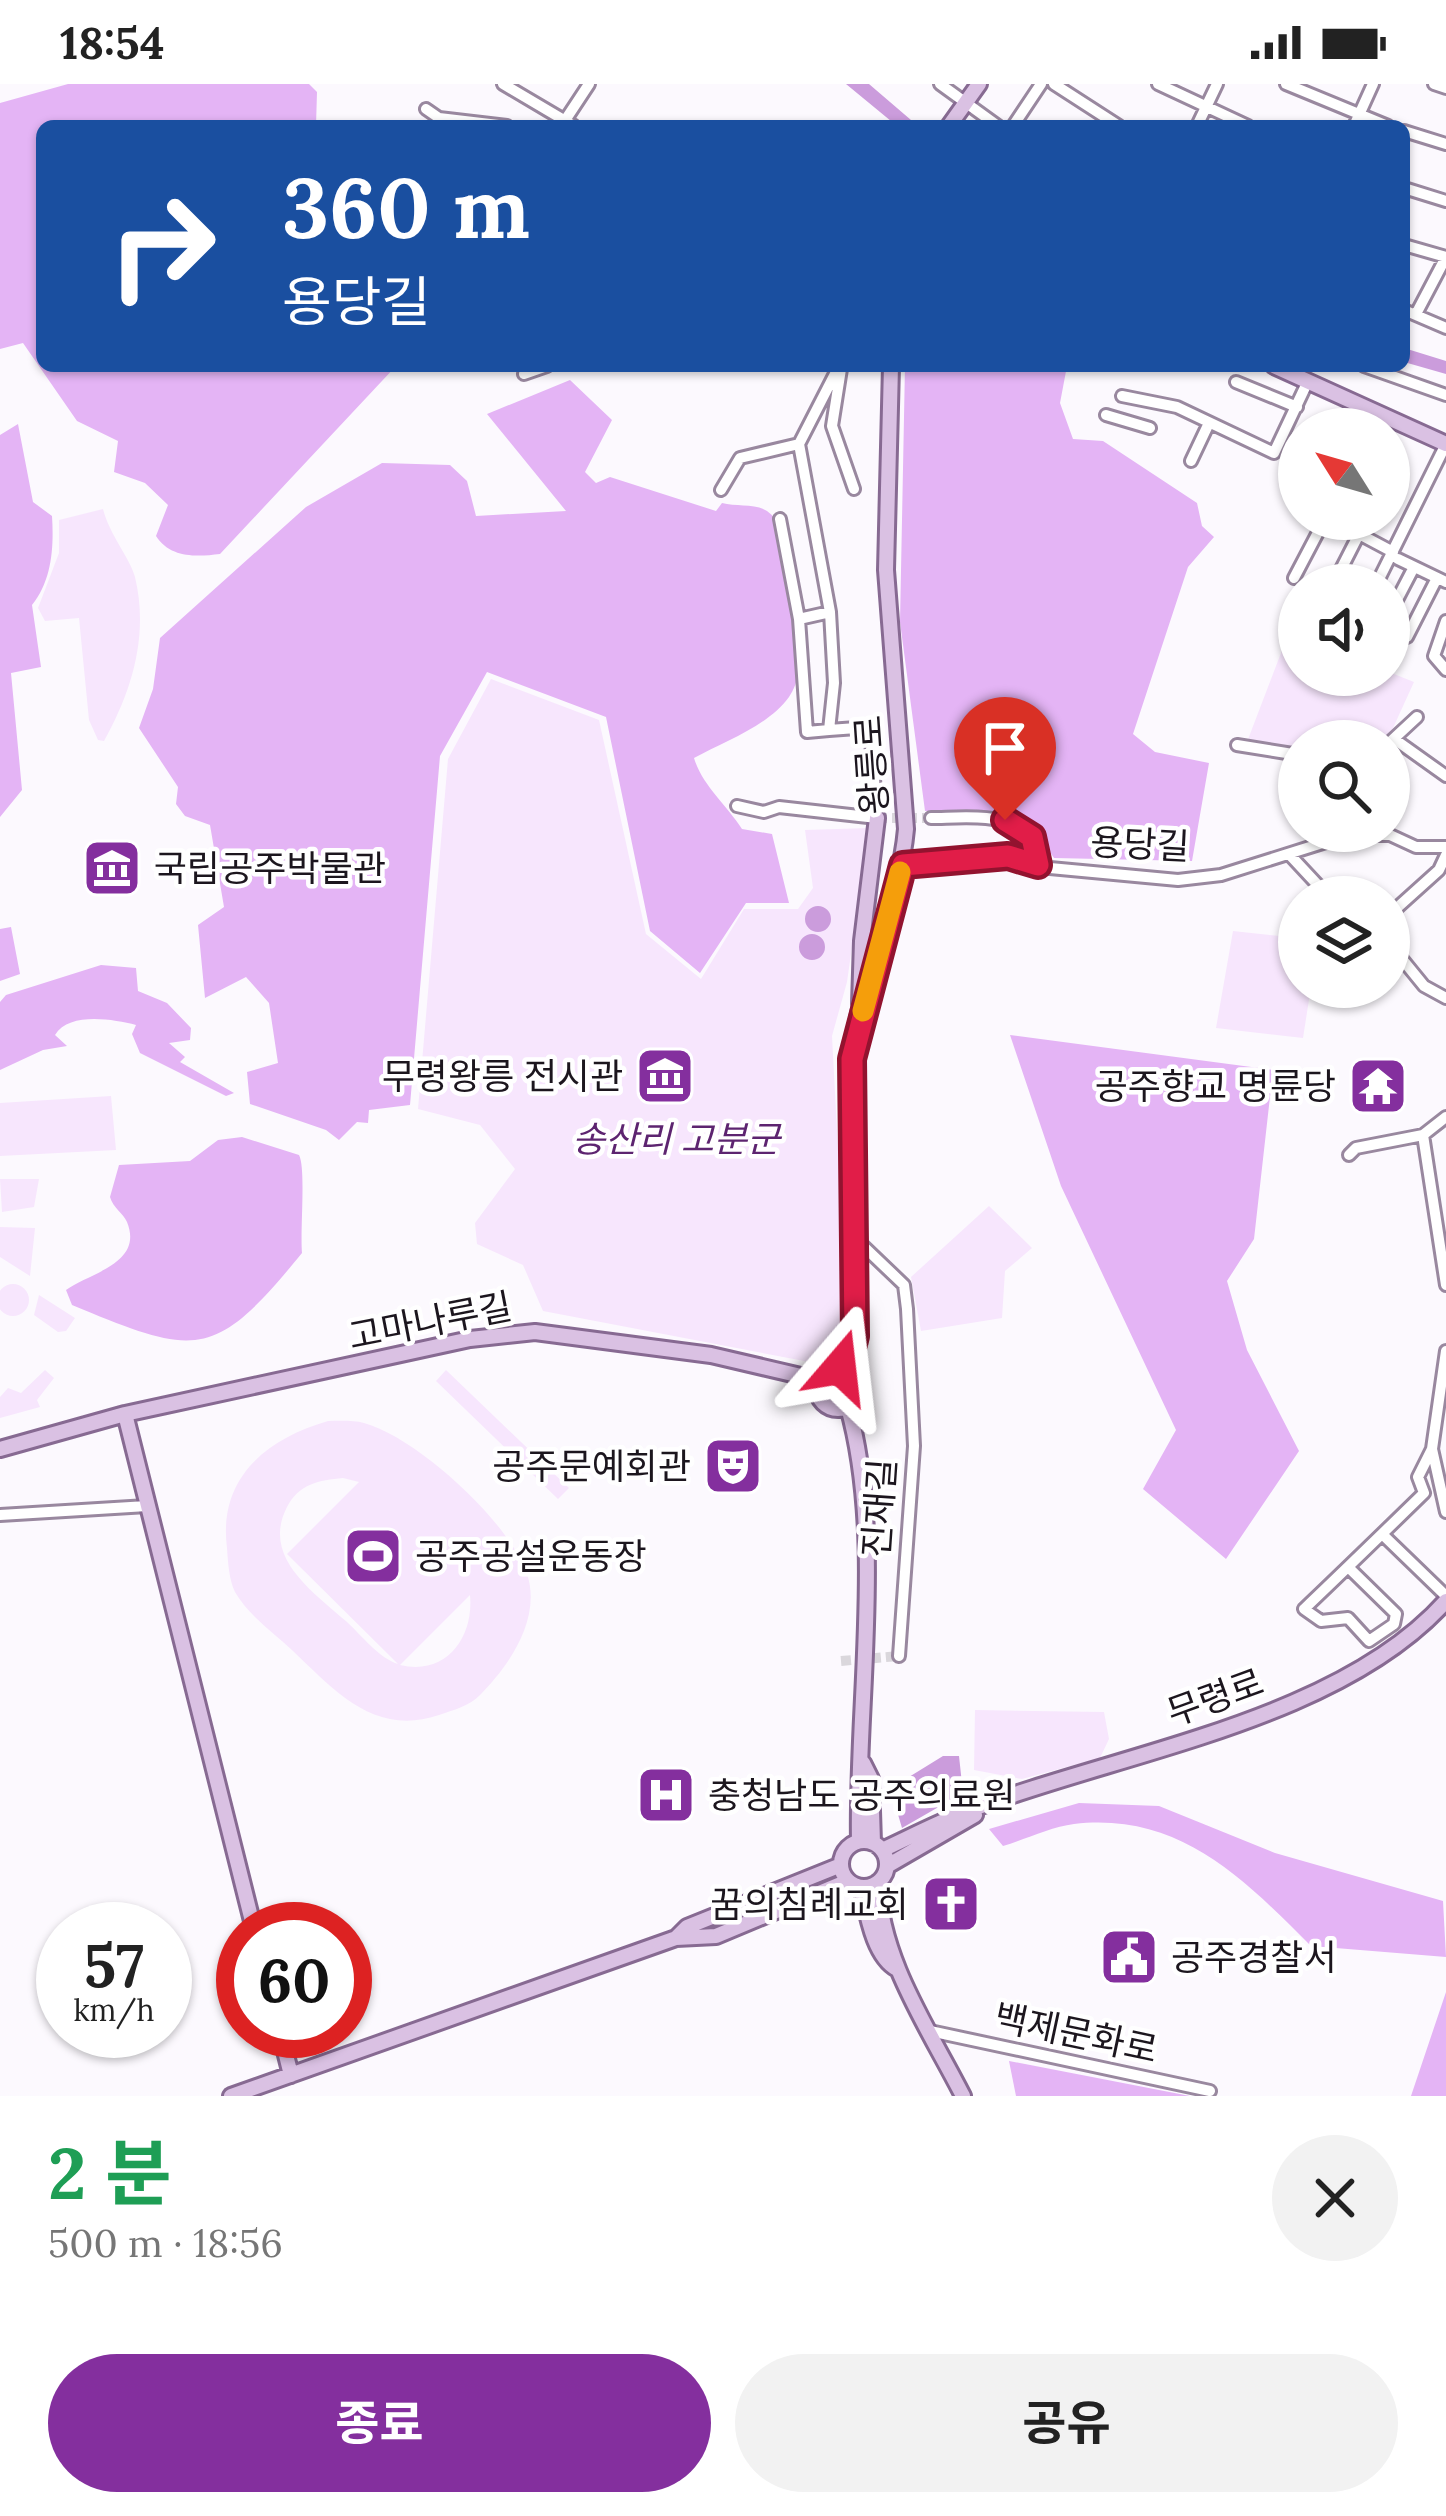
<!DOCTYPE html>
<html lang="ko">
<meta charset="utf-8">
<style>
:root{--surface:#fff;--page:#f2f2f2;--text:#222;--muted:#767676;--accent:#842f9e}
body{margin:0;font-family:Lora,"Noto Sans KR",serif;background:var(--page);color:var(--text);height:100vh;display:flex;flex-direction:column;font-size:45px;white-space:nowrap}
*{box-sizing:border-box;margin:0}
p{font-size:39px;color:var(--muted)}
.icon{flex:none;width:66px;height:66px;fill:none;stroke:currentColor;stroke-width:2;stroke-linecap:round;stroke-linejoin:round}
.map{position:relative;height:2012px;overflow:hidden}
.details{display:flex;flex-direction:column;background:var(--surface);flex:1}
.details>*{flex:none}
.hud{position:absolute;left:36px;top:36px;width:1374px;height:252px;border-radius:18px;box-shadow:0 3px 9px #0004;background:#1a4fa0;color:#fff;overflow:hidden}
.needle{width:78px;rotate:307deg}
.tools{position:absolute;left:1278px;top:324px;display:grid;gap:24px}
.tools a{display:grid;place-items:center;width:132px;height:132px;border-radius:50%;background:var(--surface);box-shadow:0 3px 9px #0004;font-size:60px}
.speed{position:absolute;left:36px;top:1818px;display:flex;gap:24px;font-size:60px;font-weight:700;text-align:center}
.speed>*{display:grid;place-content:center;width:156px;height:156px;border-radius:50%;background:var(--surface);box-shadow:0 3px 9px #0004;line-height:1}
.speed small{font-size:30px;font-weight:400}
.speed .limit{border:18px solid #d22;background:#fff;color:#111}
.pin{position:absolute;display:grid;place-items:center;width:102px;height:102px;color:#fff;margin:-123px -51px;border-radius:50% 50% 50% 0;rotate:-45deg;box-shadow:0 0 12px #0007}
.pin .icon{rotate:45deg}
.me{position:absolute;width:132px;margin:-66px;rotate:17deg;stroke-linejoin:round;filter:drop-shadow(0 0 9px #0008)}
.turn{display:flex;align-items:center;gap:42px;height:252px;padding:0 48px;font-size:54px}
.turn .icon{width:156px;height:156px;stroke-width:2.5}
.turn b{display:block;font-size:84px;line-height:102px}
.round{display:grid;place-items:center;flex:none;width:126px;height:126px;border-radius:63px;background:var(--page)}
.head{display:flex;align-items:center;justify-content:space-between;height:204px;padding:0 48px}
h1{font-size:72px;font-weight:700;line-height:90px;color:#1e9e55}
.button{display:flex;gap:24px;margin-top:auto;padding:24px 48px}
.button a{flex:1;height:138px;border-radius:72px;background:var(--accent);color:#fff;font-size:48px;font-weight:700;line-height:138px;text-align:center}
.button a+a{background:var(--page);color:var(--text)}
.status{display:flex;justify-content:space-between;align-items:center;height:84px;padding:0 60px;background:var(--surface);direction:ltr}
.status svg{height:33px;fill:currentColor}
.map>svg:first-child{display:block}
.green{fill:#f7e6fd;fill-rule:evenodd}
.forest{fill:#e4b4f5}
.water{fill:#cb9cdc}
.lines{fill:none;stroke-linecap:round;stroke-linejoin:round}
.minor-tunnel{stroke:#dad7dc;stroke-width:10;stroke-dasharray:10 5;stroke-linecap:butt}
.minor-casing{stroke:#99889f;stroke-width:16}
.major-casing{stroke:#876a92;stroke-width:20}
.minor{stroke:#fff;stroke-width:10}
.major{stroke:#dac1e3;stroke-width:14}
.route-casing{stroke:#92132f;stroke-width:30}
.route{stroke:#e11d48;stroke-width:21}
.slow{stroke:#f59e0b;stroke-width:21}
.labels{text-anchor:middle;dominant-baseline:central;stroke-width:9;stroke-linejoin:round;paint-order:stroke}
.street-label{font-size:36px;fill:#1c161e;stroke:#fff}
.poi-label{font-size:36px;fill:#1c161e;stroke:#fff;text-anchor:start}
.park-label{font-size:36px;font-style:italic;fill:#5d2470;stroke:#fff}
</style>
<div class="status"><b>18:54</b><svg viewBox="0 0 49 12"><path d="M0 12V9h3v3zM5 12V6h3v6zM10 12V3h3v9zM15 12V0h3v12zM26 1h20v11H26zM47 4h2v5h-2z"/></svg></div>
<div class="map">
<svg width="1446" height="2012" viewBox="0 0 1446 2012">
<rect width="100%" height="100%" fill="#fcf9fe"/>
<path class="green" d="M103 425C110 452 130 474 135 493 149 551 132 607 104 657L98 656 89 636 79 534 45 537 38 524 59 469V436Z
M1289 548 1299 552V591L1389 588 1414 598 1388 655 1299 657V664L1247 658Z
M491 595 599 636 646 850 701 895 744 825H798L813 804 805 746 869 744 847 898 832 952 848 1255 820 1280 543 1227 523 1181 477 1160 475 1139 515 1085 480 1041 418 1025 448 675Z
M1233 847 1299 854V903H1311L1303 954 1216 944Z
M111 1012 116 1066 0 1072V1019Z
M0 1095H39L34 1123 2 1128Z
M989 1122 1032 1164 1005 1187 1002 1234 921 1247 911 1193Z
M0 1143 35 1144 30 1192 0 1173Z
M-3 1216a16 16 0 1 1 32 0a16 16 0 1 1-32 0Z
M39 1211 75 1234 66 1247 58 1248 34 1231Z
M45 1286 54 1294 37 1316 40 1323 0 1334V1313L8 1304 21 1309Z
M446 1286 569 1404 558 1415 436 1297Z
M328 1337C339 1337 353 1336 364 1339 418 1354 509 1438 527 1490 542 1534 509 1582 480 1611 470 1622 453 1626 439 1631 375 1653 335 1607 293 1567 274 1549 248 1531 235 1508 229 1496 228 1478 227 1464 218 1394 266 1355 328 1337ZM343 1394 359 1398 287 1470 398 1580C379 1574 362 1552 347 1538 313 1508 261 1473 287 1423 299 1400 319 1396 343 1394ZM470 1511C474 1554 446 1592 400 1581Z
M975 1626 1104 1628 1109 1655 1100 1674 1022 1695 974 1686Z"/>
<path class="forest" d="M68 0H309L317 8 316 42H42V282H396L220 470C196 473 170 474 156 452L168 421 145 399 114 388 118 357 77 337 23 259 0 265V19Z
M905 282H1067L1060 319 1073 355 1103 357 1197 419 1202 442 1214 453 1188 483 1133 650 1155 668 1209 679 1192 777 1054 774 1030 739 991 727H925L900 538Z
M570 296 612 336 585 388 596 399 610 393 716 427 722 419C736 423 755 419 767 427 804 452 815 578 789 613 768 642 725 657 694 674 702 701 726 720 742 745L772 750 789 819H746L700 889 650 847 606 633 487 588 440 672 410 1021 369 1026 368 1039 357 1038 339 1056 326 1046 250 1020 247 988 278 979 269 919 246 893 205 914 198 841 224 823 210 741 185 732 176 720 178 703 139 644 153 605 160 554 306 423 382 379 450 381 467 397 476 432 566 427 487 330Z
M18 340 33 418 52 432C54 463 52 496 32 521L41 583 11 589 22 706 0 733V351Z
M11 843 20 890 0 897V845Z
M101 881 136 884 138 907 167 919 191 944 190 956 169 959 185 973 180 978 234 1009 226 1012 140 969 132 950 136 941C112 935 69 928 55 951L67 962 43 966 0 986V918L6 911Z
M1010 951 1273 986 1254 1155 1227 1197 1247 1266 1299 1367 1226 1475 1143 1405 1176 1346 1061 1102Z
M242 1053 299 1071C306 1084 300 1146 302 1169 214 1277 197 1273 72 1221L66 1206C89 1189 144 1180 127 1138 123 1129 113 1124 110 1113L119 1081 190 1077 218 1056Z
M1079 1719 1159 1722 1275 1769 1443 1817 1446 1873 1311 1862C1243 1794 1179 1728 1074 1740 1051 1743 1026 1755 1003 1762L989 1745Z
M1446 1908V2012H1411Z
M1009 1977 1190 2012H1016Z"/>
<path class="water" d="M846 0H869L918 42H897Z
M1404 264 1446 277V290L1404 278Z
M805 835a13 13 0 1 1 26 0a13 13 0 1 1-26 0Z
M799 863a13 13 0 1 1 26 0a13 13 0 1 1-26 0Z
M943 1672H959L963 1709 902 1744 894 1717 883 1709Z"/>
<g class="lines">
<path class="minor-tunnel" d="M877 734H931
M841 1577 899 1572"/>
<g class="minor-casing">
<path id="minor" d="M503 0 574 42
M940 0 998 42
M1054 0 1119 42
M1158 0 1248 42
M1286 0 1388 42
M1434 0 1446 4
M426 25 439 34 507 42
M564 38 589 0
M1013 42 1041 0
M1197 42 1217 0
M1354 42 1373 0
M1404 47 1446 60
M1404 104 1446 117
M1404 161 1446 173
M1404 226 1446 244
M1416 230 1446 173
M1364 282 1446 311
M841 285 832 342 854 405
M524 290 547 282
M1236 298 1297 323
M1122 312 1177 323 1274 369 1308 297
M1106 331 1150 344
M1369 345 1377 328
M1191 377 1209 339
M721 406 740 374 799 360
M780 435 799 535
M1331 435 1393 468
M1398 475 1446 498
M1294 494 1325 435
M1333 501 1359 450
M1376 501 1446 360
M1389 531 1414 483
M1446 537 1434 572 1446 586
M1407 553 1437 494
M829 646 807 648 799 535 830 528
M1397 657 1446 692
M1389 659 1417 633
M1237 661 1299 671
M737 722 764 728 779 723 877 734 870 643 829 646 834 599 830 528 799 360 839 282
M931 734C969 734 1041 724 1038 781
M1289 770 1329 813
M903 781 1008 772 1050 784 1178 796 1221 791 1348 751H1390L1416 763H1446
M1389 831 1439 786 1446 771
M1389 859 1424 902 1446 914
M1446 1033 1423 1051 1446 1201
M1349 1071 1356 1064 1423 1051
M857 1156 904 1201 907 1225 914 1362 899 1572
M1446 1267 1432 1365 1446 1428
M0 1431 147 1422
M1382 1450 1446 1512
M1348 1483 1396 1530 1394 1540 1369 1557 1348 1534 1321 1537 1304 1525C1344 1487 1384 1448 1424 1409L1418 1393 1432 1365
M930 1947 1210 2007"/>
</g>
<g class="major-casing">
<path id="major" d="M949 42 979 0
M1274 282 1446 360
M860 920 862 857 877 734
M817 1304a21 21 0 1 1 42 0a21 21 0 1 1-42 0Z
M847 1285C871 1186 848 1080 852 979 856 900 899 824 906 745L886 486 891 282
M848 1323C885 1456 856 1621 859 1757
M125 1330 254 1845
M0 1365 125 1330 470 1255 535 1248 711 1271 818 1296
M863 1679 871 1695 873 1759
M841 1780a23 23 0 1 1 46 0a23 23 0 1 1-46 0Z
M882 1766C910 1753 937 1739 965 1728 1112 1670 1337 1639 1446 1517
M887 1782 975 1731
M878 1798C880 1875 929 1945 963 2012
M861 1803C867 1828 873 1872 897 1885
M676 1854 716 1852 848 1797
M280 1947 291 1991
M231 2012 676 1854 687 1843 841 1781"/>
</g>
<use href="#minor" class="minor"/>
<use href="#major" class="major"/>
</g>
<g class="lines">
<g class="route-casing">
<path id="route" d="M840 1283 847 1285 855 1252 852 975 903 781 1008 772 1038 781 1032 753 1005 736"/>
</g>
<use href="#route" class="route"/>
<path class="slow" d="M863 927 900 788"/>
</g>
<defs>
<g id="museum-square" transform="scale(3)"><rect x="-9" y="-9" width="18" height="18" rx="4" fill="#842f9e" stroke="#fff"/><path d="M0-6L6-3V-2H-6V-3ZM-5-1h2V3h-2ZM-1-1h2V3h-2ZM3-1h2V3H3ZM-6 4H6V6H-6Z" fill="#fff"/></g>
<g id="temple-square" transform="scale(3)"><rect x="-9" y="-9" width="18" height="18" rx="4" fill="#842f9e" stroke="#fff"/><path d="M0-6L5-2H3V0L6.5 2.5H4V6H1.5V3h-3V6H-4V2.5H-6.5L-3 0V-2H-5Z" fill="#fff"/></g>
<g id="theatre-square" transform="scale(3)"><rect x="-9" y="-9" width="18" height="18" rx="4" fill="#842f9e" stroke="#fff"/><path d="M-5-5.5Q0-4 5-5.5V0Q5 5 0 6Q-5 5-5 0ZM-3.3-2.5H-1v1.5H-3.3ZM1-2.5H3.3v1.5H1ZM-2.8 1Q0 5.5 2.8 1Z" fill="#fff"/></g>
<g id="stadium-square" transform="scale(3)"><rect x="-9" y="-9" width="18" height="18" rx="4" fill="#842f9e" stroke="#fff"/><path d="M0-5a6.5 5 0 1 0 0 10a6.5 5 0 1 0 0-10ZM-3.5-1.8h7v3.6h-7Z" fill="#fff"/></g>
<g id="hospital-square" transform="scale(3)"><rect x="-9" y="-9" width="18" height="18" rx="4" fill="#842f9e" stroke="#fff"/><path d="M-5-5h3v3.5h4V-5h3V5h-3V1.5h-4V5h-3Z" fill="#fff"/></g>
<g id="church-square" transform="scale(3)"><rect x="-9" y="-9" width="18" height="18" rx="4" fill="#842f9e" stroke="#fff"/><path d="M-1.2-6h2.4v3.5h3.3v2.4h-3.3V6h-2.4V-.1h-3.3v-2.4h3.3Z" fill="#fff"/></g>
<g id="civic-square" transform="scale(3)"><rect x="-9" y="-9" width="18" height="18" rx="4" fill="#842f9e" stroke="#fff"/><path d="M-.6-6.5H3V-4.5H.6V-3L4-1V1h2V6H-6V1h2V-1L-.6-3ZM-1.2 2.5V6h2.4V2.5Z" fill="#fff"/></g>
</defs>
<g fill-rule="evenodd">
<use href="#museum-square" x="112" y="784"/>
<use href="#museum-square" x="665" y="992"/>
<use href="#temple-square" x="1378" y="1002"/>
<use href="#theatre-square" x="733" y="1382"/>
<use href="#stadium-square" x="373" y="1472"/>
<use href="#hospital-square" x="666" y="1711"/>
<use href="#church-square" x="951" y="1820"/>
<use href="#civic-square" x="1129" y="1873"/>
</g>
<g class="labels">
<g class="street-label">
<text transform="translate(871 681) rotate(-94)">왕릉로</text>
<text transform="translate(1140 760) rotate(3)">용당길</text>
<text transform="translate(430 1237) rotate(-11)">고마나루길</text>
<text transform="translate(879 1424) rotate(-86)">진재길</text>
<text transform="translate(1215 1613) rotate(-20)">무령로</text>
<text transform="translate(1076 1949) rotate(12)">백제문화로</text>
</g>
<g class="poi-label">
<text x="154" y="784">국립공주박물관</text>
<text x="623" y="992" text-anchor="end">무령왕릉 전시관</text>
<text x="1336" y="1002" text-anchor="end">공주향교 명륜당</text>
<text x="691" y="1382" text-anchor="end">공주문예회관</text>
<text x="415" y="1472">공주공설운동장</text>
<text x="708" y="1711">충청남도 공주의료원</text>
<text x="909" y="1820" text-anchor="end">꿈의침례교회</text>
<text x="1171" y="1873">공주경찰서</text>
</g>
<g class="park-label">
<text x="676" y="1055">송산리 고분군</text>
</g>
</g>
</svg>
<div class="tools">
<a><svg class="needle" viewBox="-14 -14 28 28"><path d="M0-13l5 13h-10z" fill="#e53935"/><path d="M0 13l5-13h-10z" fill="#767676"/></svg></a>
<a><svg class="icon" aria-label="sound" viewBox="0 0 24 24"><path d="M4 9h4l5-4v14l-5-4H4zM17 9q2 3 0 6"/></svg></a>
<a><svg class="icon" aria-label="search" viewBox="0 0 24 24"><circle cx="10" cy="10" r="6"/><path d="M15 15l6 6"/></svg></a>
<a><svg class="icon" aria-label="layers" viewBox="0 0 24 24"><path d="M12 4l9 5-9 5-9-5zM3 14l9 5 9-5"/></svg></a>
</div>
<div class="speed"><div>57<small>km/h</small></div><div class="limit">60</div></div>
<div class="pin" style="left:1005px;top:736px;background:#d93025"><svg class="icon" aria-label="arrive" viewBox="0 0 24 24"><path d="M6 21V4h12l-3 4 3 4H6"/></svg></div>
<svg class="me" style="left:840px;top:1283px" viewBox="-20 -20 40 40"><path d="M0-17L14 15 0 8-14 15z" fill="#e11d48" stroke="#fff" stroke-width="4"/></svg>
<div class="hud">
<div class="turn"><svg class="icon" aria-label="right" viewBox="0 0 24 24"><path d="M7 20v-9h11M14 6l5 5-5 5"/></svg><div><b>360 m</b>용당길</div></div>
</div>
</div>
<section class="details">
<div class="head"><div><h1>2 분</h1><p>500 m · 18:56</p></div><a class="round"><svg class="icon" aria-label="close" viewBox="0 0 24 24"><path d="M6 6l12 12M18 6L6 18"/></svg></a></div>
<div class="button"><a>종료</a><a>공유</a></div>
</section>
